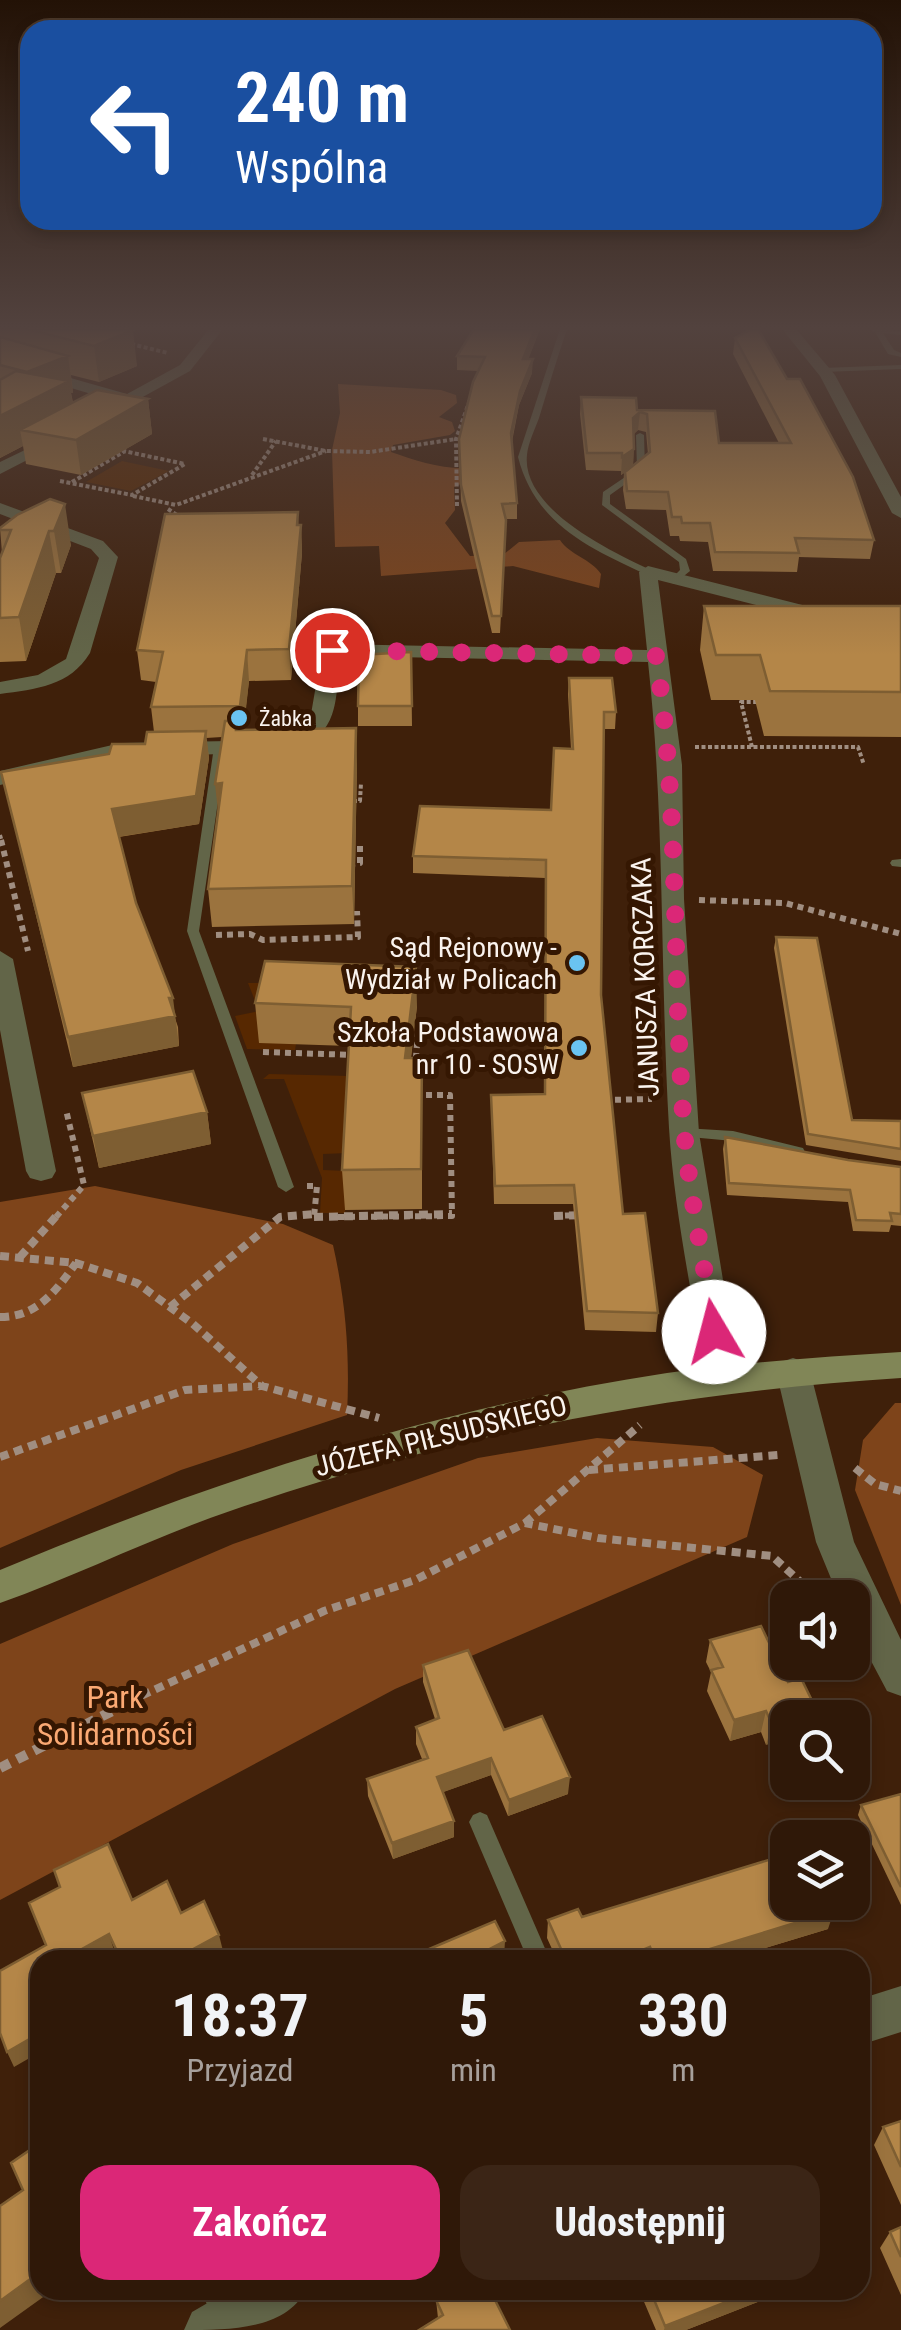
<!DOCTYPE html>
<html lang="pl">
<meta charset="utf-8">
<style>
:root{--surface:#2f1808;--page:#3b2516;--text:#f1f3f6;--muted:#a7a09c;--line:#4a3729;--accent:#db2777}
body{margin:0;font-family:"Roboto Condensed",sans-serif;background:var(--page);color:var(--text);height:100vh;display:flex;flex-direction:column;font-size:38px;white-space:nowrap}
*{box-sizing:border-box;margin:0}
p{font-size:32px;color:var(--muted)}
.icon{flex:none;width:55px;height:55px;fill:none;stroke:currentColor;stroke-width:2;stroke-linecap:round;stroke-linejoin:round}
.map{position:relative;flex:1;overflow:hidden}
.details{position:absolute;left:30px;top:1950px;width:840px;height:350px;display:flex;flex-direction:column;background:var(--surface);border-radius:30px;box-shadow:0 5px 15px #0003,0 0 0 2px var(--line)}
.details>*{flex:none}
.top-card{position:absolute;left:20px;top:20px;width:862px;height:210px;border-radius:30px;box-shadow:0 5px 15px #0003,0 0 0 2px var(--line);background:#1a4fa0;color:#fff;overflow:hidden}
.tools{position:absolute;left:770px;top:1580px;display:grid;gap:20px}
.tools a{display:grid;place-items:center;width:100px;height:100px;border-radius:20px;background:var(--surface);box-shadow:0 5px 15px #0003,0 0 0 2px var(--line);font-size:50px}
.pin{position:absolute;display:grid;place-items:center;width:85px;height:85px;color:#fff;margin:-42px;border:5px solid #fff;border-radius:50%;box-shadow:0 2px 10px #0007}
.me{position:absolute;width:110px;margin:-55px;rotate:352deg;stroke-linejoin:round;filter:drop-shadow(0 0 8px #0008)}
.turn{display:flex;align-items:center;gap:35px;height:210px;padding:0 50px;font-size:45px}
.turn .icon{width:130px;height:130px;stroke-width:2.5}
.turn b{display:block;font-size:70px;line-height:85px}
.eta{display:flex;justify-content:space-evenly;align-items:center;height:170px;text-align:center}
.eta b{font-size:60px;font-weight:700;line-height:70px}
.button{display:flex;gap:20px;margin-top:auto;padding:20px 50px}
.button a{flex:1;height:115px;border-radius:30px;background:var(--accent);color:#fff;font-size:40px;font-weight:700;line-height:115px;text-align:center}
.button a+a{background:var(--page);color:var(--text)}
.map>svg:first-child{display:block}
.green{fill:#572801}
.forest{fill:#7e441a}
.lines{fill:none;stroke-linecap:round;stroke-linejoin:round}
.path-far3{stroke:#a08e81;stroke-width:4;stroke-dasharray:4 2.5;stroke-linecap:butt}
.path-far2{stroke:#a08e81;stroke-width:6;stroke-dasharray:6 5;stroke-linecap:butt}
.path-far1{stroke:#a08e81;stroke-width:8;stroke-dasharray:9 6;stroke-linecap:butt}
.path{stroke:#a08e81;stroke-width:10;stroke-dasharray:11 8;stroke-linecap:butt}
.lane{fill:#626548;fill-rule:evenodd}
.street{fill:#626548;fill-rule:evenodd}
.secondary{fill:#818657;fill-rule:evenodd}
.wall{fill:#9b733e;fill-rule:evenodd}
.shaded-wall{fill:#7e5e32}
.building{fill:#b48648;stroke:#7e5e32;stroke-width:2.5}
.route{stroke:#db2777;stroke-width:18;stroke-dasharray:0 32.4}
.poi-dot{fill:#6ac3f1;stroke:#351702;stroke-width:4}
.labels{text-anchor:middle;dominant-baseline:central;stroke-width:10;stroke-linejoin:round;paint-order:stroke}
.far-poi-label{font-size:22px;fill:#faf3ee;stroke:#351702;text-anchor:start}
.poi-label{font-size:28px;fill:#faf3ee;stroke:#351702;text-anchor:end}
.street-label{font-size:28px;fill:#faf3ee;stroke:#351702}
.near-park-label{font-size:32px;fill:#fba973;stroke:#351702}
</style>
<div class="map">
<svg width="901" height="2330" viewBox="0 0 901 2330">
<rect width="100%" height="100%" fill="#3f200a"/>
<path class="green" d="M122 461 169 471 131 491 86 482Z
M248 983H269L259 1042 296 1044 295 1050 247 1049 235 1016 259 1011Z
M269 1074 350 1076 348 1153 323 1154V1170L347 1171 345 1213H320L322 1178 284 1079H263Z"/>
<path class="forest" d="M338 384 441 390 456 395 457 403 439 417 452 422 455 431 450 435 393 445 391 452C417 461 449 472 478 467 493 465 497 455 514 457L513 479 467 481 454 487 455 510 445 523 470 556 503 555 519 542 560 540C570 555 591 559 601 574L599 588 513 566 381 576 379 546 335 547 332 450 340 413Z
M95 1186 283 1224 333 1245C346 1303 350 1355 347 1415L181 1470 0 1548V1202Z
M895 1403H901V1605L855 1490 863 1440Z
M597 1438 713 1447 763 1475 747 1537 395 1689 0 1900V1644L233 1544 478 1458Z"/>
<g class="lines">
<path class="path-far3" d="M131 344 168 353
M263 439 326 451 370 452 456 439
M252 475 276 441
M60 481 132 495 185 464 114 449
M72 482 125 451
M133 496 176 505 326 451
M457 506 456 439 481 369
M168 509 177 515
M695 747H858L864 765
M752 747 741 702H763
M353 801H360L361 783
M0 835 2 842"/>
<path class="path-far2" d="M1 840 28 951
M349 864 360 863V844
M699 900 785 903 901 934
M216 935 250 934 263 940 358 937 357 911
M263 1052 355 1055
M403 1057H416L418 1033
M604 1100 652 1099
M307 1186H317L314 1217
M554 1216 582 1215
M56 1217 84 1185 66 1110
M338 1217 452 1216 450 1095H415"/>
<path class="path-far1" d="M554 1216 582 1215
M314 1217 452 1214
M0 1256 76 1263 137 1283 193 1324 262 1386 379 1418
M20 1257 58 1214
M170 1307 280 1217 314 1214
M0 1317C37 1317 56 1291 76 1263
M0 1457 185 1390 261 1386
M855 1468 875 1484 901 1491
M589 1470 778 1455
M525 1523 640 1425
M128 1702 324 1611 415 1580 525 1523 598 1538 772 1556 818 1598"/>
<path class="path" d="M0 1768 134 1700"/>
<path class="lane" d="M560 329H567C557 359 548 388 539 418 535 429 528 443 527 455 521 509 612 552 651 570V574H645C587 547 535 523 518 457Z
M868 329 901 331V335L883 333 894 350 901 353V357L888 354 875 332Z
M901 365V369L823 372 819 370 823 368Z
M640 433 644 435 645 470 610 495V504L686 559 690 571 674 584 669 581 680 570 679 562 602 505 603 492 637 469 636 435Z
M220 744 226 747 199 931 294 1187 286 1192 278 1187 187 931 214 747Z
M901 859V867L892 866 890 863 892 860Z
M684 1128 733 1131 803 1148 805 1152 798 1157 733 1141 679 1136 677 1133 679 1130Z
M480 1812 487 1815 550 1960H528L469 1822 473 1815Z
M201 2290H227L237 2315 233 2324 224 2328 215 2324Z"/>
<path class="street" d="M209 329H223L190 371 99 421 91 416 93 413 115 401 0 367V358L127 394 180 365Z
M782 329H796L835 375 901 497V518L892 513 820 376Z
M54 436 68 439 0 474V462Z
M0 503 103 541 118 557 90 653C70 686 36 689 0 694V682L38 675 66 659 99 558 91 549 0 514Z
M648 566 822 610 825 614 815 620 658 580 682 765 684 899 699 1133 739 1378 734 1387 722 1391 710 1387 705 1378C693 1296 674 1211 669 1128 660 973 665 817 648 662L341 656C334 704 341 732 291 752L121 757 0 785V771L121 743 280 740 301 732 310 720 322 650 332 644 647 650 639 572Z
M0 951 13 959 56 1171 52 1178 41 1181 30 1178 26 1171 0 1030Z
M793 1358 805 1362 810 1371 854 1542 901 1640V1696L887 1691 852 1625V1598H839L816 1542 776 1371 781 1362Z
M901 1986V2032L860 2045V1999Z
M230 2290H306C285 2330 229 2330 184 2330L192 2312Z"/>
<path class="secondary" d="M901 1352V1378C666 1393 456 1434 233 1510 153 1537 79 1575 0 1603V1570C215 1480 436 1408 667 1373 745 1362 823 1357 901 1352Z"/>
</g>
<path class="wall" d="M0 329H127L137 366 99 382 71 375 73 393H71L73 402 148 399 152 434 81 475 26 464 23 446 0 458Z
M474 329H540L528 359 532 373 519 405 512 442 517 503V519H506L500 633H492L461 501 459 439 478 371 457 370V356Z
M735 338 874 540 870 559 799 557 797 572 713 571 708 542 680 541 679 536H670L666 510 626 509 623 490 624 473 621 475V471L586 470 580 414 581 397 637 410 719 443H779L733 354ZM638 430 646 432 648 454 633 465 634 434Z
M50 499 71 545 61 573H56L26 661 0 662V558L2 553 0 528Z
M298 525H301L302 553 291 680 249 681 243 730 357 764 354 924 212 927 208 889 218 811 222 737 206 738 209 758 199 824 119 837 136 903 178 1027 179 1046 73 1067 1 772 109 754 145 744 154 732 151 707 156 682 141 680 137 650Z
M704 606H901V737L764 736 755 700H711L700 650Z
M411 652 412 726H358V706Z
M569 678 616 712 615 729H604L601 995 623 1214 658 1313 656 1332 585 1330 573 1204H494L491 1095 545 1094V878L413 873V856L551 810 571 749 568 694Z
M776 937 852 1120 901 1121V1161L806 1145 774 948Z
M255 1003 417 1006 411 1058 422 1098V1209L345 1210 342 1170 349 1046 259 1043Z
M82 1093 207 1112 211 1144 99 1168Z
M725 1137 848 1160 901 1167V1226L891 1225 889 1232 853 1231 848 1202 727 1195 723 1149Z
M710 1640 788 1682 817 1711 815 1718H788L766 1745 761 1732 730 1741 707 1691 711 1672 706 1662Z
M423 1665 504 1730 568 1794 508 1816 491 1775 443 1792 454 1837 393 1859 368 1796 367 1779 422 1759 416 1744V1727L435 1719 423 1682Z
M901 1794V1905L858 1815 861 1805Z
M582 1917 828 1929 726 1960H557L547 1938 548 1920Z
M901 2121V2205L874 2145 883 2127Z
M901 2227V2295L880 2248 890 2232Z
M490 2290 438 2318 436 2300Z
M639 2290H776L773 2296 686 2330H656Z"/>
<path class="shaded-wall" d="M535 329H540L523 373V359Z
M133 330 137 366 99 382 94 346Z
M68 356 73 393H71L75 418 20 430 23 446 0 458V416L27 372Z
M533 359 532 373 519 405 510 448 511 433 520 391Z
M148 399 152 434 81 475 76 440Z
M640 412 638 430 632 435 633 418Z
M634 449 633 467 621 475 622 457Z
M65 504 71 545 61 573 54 531Z
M298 512 299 540 301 525 302 553 291 680 289 649Z
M49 531 56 573 26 661 19 617Z
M247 650 249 681 243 737 240 706Z
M356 728 357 764 354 924 352 886Z
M206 731 209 758 199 824 117 837 112 809Z
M222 783 219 821 215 784Z
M416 967 417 1006 406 1098 405 1058Z
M169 998H173L179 1046 73 1067 68 1037Z
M207 1112 211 1144 99 1168 93 1136Z
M766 1711 761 1732 730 1741 734 1720Z
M817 1711 815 1718H794Z
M788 1719V1739L766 1745 772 1724Z
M491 1758V1775L438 1794 437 1777Z
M570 1777 568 1794 508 1816 509 1800Z
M454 1821V1837L393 1859 392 1843Z
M834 1911 828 1929 726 1960H674Z
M109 1934 114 1950 97 1960H62Z
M219 1935 223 1951 207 1960H173Z
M505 1941 504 1957 499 1960H468Z
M650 1947 648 1960H618Z
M40 2033V2052L14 2067 7 2052Z
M40 2272V2290H53L0 2328V2301Z
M757 2290H776L773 2296 686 2330H664L665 2326Z"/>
<path class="building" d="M27 329H127L133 330 94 346Z
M474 329H535L523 359H533L520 391 511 433 517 503 502 504 506 520 501 616H492L461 485 459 439 473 382 485 357 457 356Z
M752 329H758L787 379H800L853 477 874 540 795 538 799 553 715 552 710 523H682L681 517H672L668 492 627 491 625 472 650 452 647 414 640 412 633 418 634 449 622 457V453H587L581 397 636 398 637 410 715 411 719 443H791L735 338Z
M0 337 68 356 27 372 0 365Z
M16 371 69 381 0 416V380Z
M97 390 148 399 76 440 20 430Z
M50 499 65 504 54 531H49L19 617 0 618V558L11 530H0V528L17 515Z
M298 512 297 525H301L289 649 247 650 240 706 151 707 163 652 137 650 165 514Z
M704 606H901V692L770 691 760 655H716Z
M411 652 412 706H358L359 655Z
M569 678H612L616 712H604L601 995 623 1214 645 1213 658 1313 587 1311 574 1185 495 1186 491 1095 545 1094 546 860 413 856 420 806 551 810 554 748 573 749Z
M225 721H237L236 730 356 728 352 886 208 889 222 783 215 784Z
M206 731 196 796 112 809 136 903 173 998H169L175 1016 68 1037 1 772 109 754 112 744H145L147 732Z
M776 937 817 938 852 1120 901 1121V1149L808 1134Z
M265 961 416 967 405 1058H422L421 1169 342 1170 351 1007 255 1003Z
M193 1071 207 1112 93 1136 82 1093Z
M725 1137 848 1160 901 1167V1214L890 1213 892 1221 856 1220 850 1190 729 1183Z
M761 1626 788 1682 801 1678 817 1711 794 1718H788V1719L772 1724 766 1711 734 1720 711 1670 723 1667 710 1640Z
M468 1650 504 1730 542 1716 570 1777 509 1800 491 1758 437 1777 454 1821 392 1843 367 1779 428 1758 416 1727 439 1718 423 1665Z
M901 1794V1887L861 1805Z
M108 1844 132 1900 167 1881 181 1913 204 1901 219 1935 173 1960H121L109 1934 62 1960H40V2033L7 2052 0 2033V1971L46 1945 29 1903 60 1887 54 1870Z
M788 1854V1902H830L834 1911 674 1960H655L650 1947 618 1960H566L548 1920 578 1909 582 1917Z
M495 1921 505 1941 468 1960H409L408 1958Z
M901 2121V2167L883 2127Z
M40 2143V2272L0 2301V2206L23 2190 11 2163Z
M901 2227V2257L890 2232Z
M451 2290H490L510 2330H419L443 2315 436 2300Z
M650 2290H757L665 2326Z"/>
<linearGradient id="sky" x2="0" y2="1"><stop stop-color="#231206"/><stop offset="0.5" stop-color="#52423e"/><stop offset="1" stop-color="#52423e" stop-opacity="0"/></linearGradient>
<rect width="901" height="655" fill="url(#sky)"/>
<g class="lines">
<path class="route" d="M332 650 656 656C680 812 672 971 684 1128 689 1196 705 1265 714 1332"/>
</g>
<g class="poi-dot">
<circle cx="239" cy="718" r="10"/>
<circle cx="577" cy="963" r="10"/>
<circle cx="579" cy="1048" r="10"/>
</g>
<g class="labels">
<g class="far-poi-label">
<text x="259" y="718">Żabka</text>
</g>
<g class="poi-label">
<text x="557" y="947">Sąd Rejonowy -<tspan x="557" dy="32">Wydział w Policach</tspan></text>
<text x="559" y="1032">Szkoła Podstawowa<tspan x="559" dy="32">nr 10 - SOSW</tspan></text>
</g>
<g class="street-label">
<text transform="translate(645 977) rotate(-92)">JANUSZA KORCZAKA</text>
<text transform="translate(441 1436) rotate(-14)">JÓZEFA PIŁSUDSKIEGO</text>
</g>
<g class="near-park-label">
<text x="115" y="1697">Park<tspan x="115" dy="37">Solidarności</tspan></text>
</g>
</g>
</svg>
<div class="tools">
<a><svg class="icon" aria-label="sound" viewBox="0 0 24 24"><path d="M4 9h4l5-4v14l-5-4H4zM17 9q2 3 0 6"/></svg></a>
<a><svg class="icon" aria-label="search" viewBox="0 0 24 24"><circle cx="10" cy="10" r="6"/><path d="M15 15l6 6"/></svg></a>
<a><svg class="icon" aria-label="layers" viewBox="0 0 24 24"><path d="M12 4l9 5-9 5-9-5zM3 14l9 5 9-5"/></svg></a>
</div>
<div class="pin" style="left:332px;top:650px;background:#d93025"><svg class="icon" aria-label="arrive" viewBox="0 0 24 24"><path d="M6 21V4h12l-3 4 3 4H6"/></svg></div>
<svg class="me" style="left:714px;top:1332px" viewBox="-20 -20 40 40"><circle r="19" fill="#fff"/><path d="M0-13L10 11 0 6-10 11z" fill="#db2777"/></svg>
<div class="top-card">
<div class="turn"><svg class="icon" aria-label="left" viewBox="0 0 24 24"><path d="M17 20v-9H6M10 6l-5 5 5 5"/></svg><div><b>240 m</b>Wspólna</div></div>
</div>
<section class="details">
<div class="eta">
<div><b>18:37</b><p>Przyjazd</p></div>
<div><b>5</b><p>min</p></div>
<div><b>330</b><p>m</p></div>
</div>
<div class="button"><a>Zakończ</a><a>Udostępnij</a></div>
</section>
</div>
